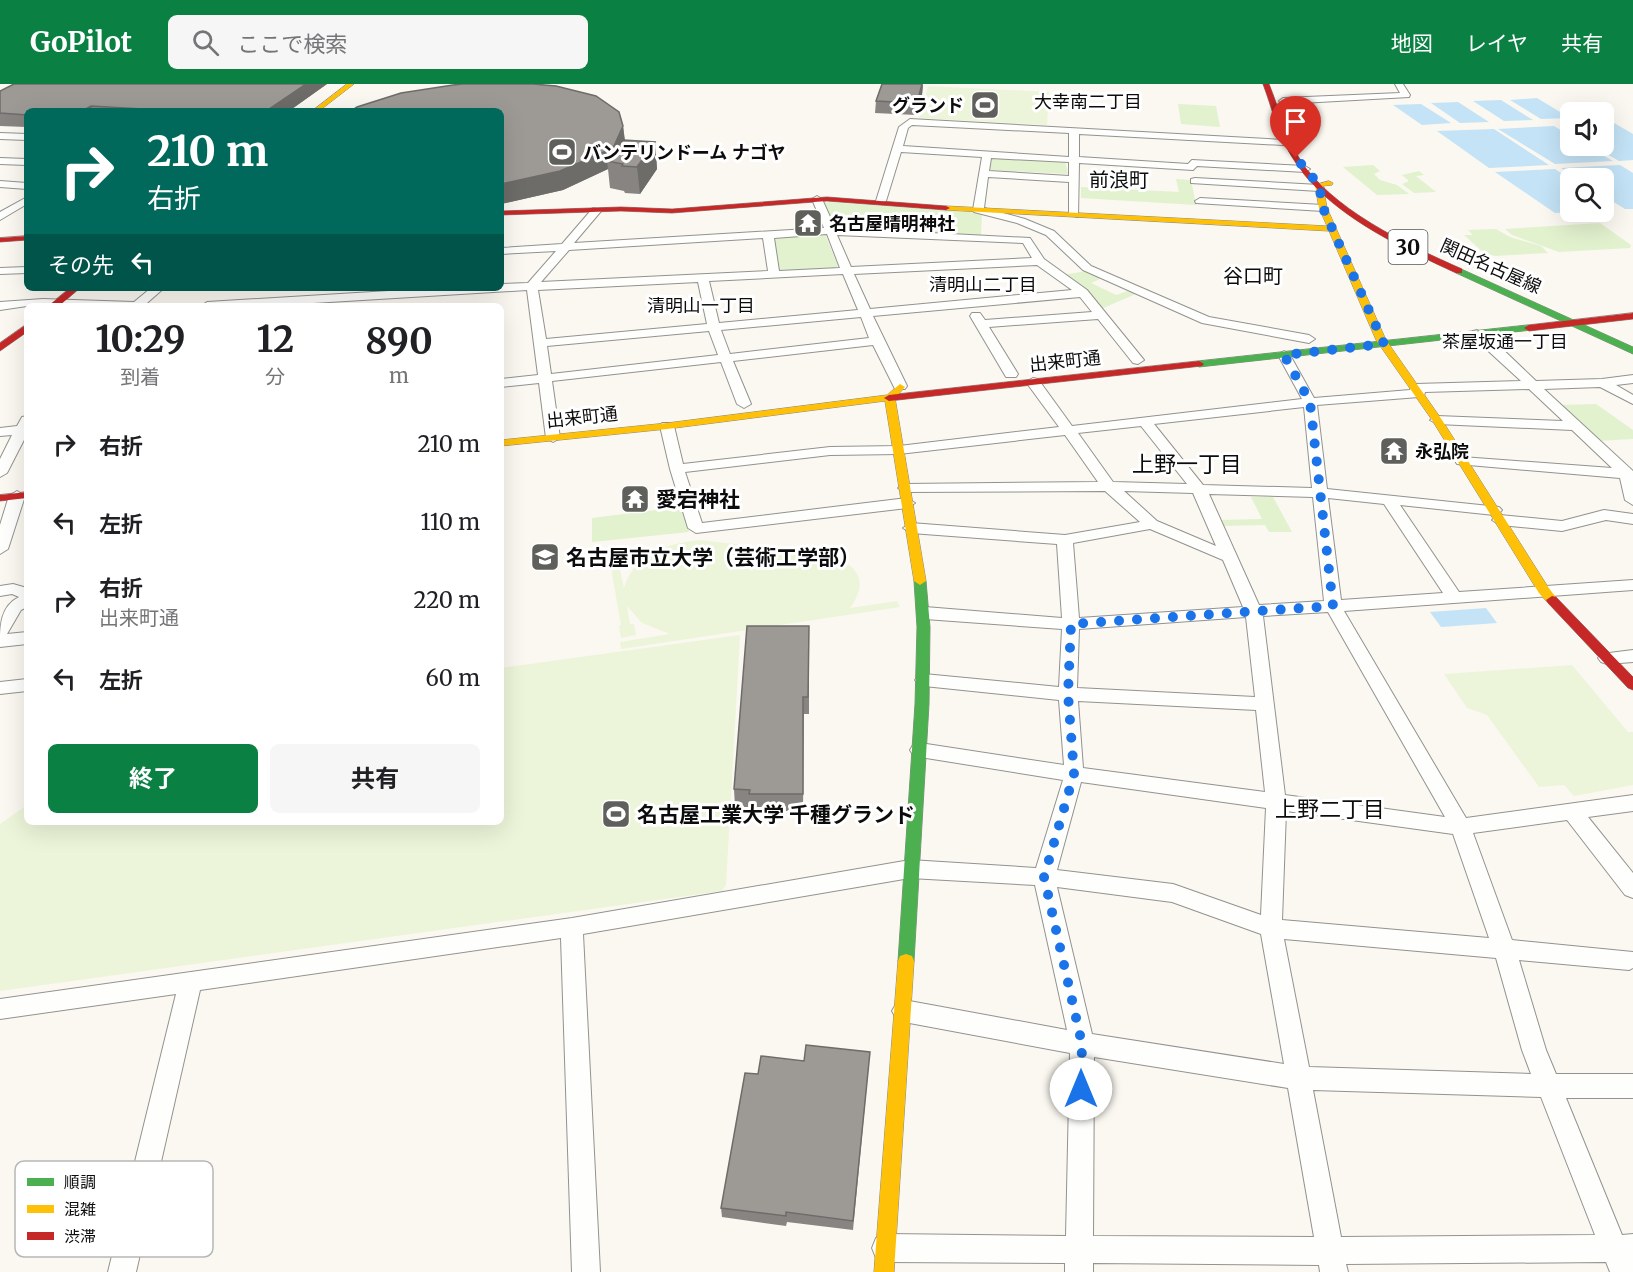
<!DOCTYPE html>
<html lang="ja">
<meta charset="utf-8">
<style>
:root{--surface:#fff;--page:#f6f6f6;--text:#202124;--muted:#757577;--accent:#0b8043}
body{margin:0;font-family:Merriweather,"Noto Sans JP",serif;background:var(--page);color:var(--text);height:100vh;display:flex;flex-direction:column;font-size:22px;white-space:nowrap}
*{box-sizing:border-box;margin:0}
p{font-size:20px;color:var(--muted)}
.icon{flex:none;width:33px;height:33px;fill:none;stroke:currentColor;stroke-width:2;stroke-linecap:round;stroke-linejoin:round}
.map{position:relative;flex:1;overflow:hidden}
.panel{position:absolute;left:24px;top:219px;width:480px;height:522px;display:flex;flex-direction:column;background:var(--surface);border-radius:9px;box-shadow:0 6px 24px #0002}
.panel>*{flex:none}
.top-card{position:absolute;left:24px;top:24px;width:480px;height:183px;border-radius:9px;box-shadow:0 6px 24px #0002;background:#00695c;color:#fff;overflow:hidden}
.fabs{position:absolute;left:1560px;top:18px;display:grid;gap:12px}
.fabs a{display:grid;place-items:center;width:54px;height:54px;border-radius:9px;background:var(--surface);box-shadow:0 6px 24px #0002;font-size:30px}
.pin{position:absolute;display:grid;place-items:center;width:51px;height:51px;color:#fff;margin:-62px -26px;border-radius:50% 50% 50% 0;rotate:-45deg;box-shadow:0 0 6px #0007}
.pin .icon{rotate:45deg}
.me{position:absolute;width:66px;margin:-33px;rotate:0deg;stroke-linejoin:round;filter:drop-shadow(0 0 4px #0008)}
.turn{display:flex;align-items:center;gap:21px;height:126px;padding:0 24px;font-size:27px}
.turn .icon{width:78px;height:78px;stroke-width:2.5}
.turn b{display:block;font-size:42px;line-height:51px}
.then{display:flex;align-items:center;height:57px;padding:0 24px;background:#0003;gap:12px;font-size:22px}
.eta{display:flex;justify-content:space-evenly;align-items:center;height:102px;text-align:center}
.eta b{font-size:36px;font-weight:700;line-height:42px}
.cta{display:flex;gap:12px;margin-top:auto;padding:12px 24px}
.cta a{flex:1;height:69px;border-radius:9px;background:var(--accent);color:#fff;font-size:24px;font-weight:700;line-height:69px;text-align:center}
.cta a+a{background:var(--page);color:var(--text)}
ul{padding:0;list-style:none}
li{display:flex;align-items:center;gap:18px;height:78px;padding:0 24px}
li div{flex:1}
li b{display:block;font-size:22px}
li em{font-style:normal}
header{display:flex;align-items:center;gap:36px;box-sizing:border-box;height:84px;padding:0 30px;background:var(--accent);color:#fff}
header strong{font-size:28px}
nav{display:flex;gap:33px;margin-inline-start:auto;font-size:21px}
.search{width:420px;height:54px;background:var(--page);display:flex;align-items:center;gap:15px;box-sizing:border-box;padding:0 21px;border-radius:9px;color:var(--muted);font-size:22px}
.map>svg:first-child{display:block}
.green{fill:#e2f1ce}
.pitch{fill:#ecf5d9}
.water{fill:#c4e3f6}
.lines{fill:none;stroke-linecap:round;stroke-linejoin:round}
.street-casing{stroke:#93928f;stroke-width:2}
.fast-casing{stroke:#8a8985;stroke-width:1}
.slow-casing{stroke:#8a8985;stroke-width:1}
.jam-casing{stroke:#8a8985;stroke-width:1}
.street{fill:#fefefd;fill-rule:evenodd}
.fast{fill:#4caf50;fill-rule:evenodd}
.slow{fill:#ffc107;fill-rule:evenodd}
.jam{fill:#c62828;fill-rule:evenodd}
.wall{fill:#878481}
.shaded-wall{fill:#6e6c69}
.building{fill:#9d9a96;stroke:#6e6c69;stroke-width:1.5}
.route{stroke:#1a73e8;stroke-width:10;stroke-dasharray:0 18}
.labels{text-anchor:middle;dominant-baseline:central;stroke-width:6;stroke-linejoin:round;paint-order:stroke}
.far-neighbourhood-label{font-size:18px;fill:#0c0c0c;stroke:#fff}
.far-poi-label{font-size:18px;font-weight:bold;fill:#0c0c0c;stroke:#fff;text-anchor:start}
.far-street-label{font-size:18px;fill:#0c0c0c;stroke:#fff}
.far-quarter-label{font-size:20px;fill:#0c0c0c;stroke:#fff}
.shield{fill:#fff;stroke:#555;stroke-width:1.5}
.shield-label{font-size:20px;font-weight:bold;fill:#0c0c0c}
.poi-label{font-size:21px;font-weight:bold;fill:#0c0c0c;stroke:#fff;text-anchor:start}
.neighbourhood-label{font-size:22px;fill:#0c0c0c;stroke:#fff}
.key{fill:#fff;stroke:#b6b6b6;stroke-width:1.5}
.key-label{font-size:16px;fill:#0c0c0c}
</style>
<header>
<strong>GoPilot</strong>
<div class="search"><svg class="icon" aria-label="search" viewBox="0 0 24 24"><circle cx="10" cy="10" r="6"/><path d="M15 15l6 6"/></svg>ここで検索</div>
<nav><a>地図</a><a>レイヤ</a><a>共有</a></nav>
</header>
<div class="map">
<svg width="1633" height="1188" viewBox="0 0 1633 1188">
<rect width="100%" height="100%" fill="#faf8f0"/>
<path class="green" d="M1178 20 1216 22 1220 43 1181 40Z
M990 74 1065 77 1068 90 989 86Z
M1373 81 1380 87 1374 90 1380 96 1397 101 1409 110 1377 111 1343 83Z
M1419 87 1424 91 1416 92 1436 108 1414 109 1402 100 1409 97 1402 91Z
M1176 95 1191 96 1196 121 1081 114V103L1179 108Z
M829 118 982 129 981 152 909 149 910 139 848 135 845 146 833 145 822 119Z
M1600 139 1631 161 1630 164 1559 168 1512 151 1505 145Z
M1496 145 1510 153 1541 162 1548 169 1495 172 1484 169 1464 151H1473L1468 146Z
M825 150 838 182 834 185 777 186 773 153Z
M1086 187 1102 194 1091 199 1116 211 1131 206 1138 209 1101 225 1063 191Z
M1596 320 1633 346V355L1597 357 1559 321Z
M1251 413H1273L1292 448H1269L1265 441 1222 442 1220 436 1262 435Z
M680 423 689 448 592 458V434Z"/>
<path class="pitch" d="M928 2 1049 8 1047 41 919 34Z
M700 456 830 471C859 482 869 498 850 524L897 517 900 523 621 565 620 558 670 550 642 539 627 522 630 540H634L636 551 621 554 619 542 621 541 611 484 619 482 624 504C634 470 668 459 700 456Z
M740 551 726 801 722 807 0 907V740L27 721V738H501V584Z
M1572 581 1628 648H1633V701L1574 712 1564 701 1539 703 1487 631 1467 624 1444 590Z"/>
<path class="water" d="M1537 14 1570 34 1541 35 1510 16Z
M1501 16 1533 36 1504 37 1473 17Z
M1458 18 1489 38 1460 39 1431 19Z
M1421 20 1451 39 1422 41 1393 21Z
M1604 39H1614L1633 50V76L1619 77 1593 62H1604Z
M1554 42 1570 52V62H1587L1613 77 1555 80 1498 45Z
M1494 45 1549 81 1489 84 1437 47Z
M1620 81 1633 89V125H1625L1604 112V94H1577L1561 84Z
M1555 85 1570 95V128H1584L1555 129 1495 88Z
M1486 524 1497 539 1441 543 1430 528Z"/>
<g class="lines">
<g class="street-casing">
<path id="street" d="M1395 0H1403L1410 11 1409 13 1283 20 1279 17 1283 14 1400 9Z
M910 35 1303 57V61L1300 62 1079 50V73L1188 80 1192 76 1305 82 1310 85 1305 88 1197 82 1193 86 1079 79 1078 133 1069 131V98L988 93 984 124 1025 135 1054 147 1091 182 1209 233 1309 251 1315 255 1309 259 1202 239 1083 186 1046 151 1017 139 974 128 973 126 982 73 901 68 886 117 877 119 876 117 899 43ZM912 41 1069 49V73L903 62 908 44ZM991 74 1069 78V92L989 87Z
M0 49 27 50V56L0 55Z
M0 74 27 75V81L0 80Z
M1195 94 1319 101 1324 104 1319 107 1191 99V95Z
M0 97 27 99V105L0 103Z
M817 112 822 115 835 144 1030 154 1044 175 1087 206 1144 276 1138 280 1133 279 1098 235 989 243 1018 290 1016 293H1006L970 232 972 229H980L985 236 1092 228 1080 213 873 232 907 302 905 305H895L873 261 733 277 751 320 744 324 737 320 721 278 552 297 560 354 553 358 546 354 539 299 501 303V295L538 291 527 206 264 222H201L207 218 438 204H501V200L528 199 556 167 501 170V164L562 160 593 124 602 126 574 159 824 144 812 115ZM827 150 840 184 779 187 774 154ZM837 151 1023 159 1032 174 851 183ZM763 154 768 187 541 198 569 166ZM1037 181 1072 206 870 225 854 190ZM843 190 858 226 719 239 709 197ZM698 198 707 240 546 255 538 206ZM861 233 869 254 730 270 721 246ZM709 247 718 271 551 290 547 262Z
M27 113V120L0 136V128Z
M1200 114 1323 121 1328 124 1323 127 1196 119 1195 117Z
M27 183V189L0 190V184Z
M151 204H164L147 219 150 222H27L0 226V218L43 215 134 218Z
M1477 246 1492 255 1536 297 1602 295 1633 291V299L1616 301 1633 311V320L1600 303 1544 305 1633 387V421L1625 416 1620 394 1457 380 1455 377 1462 373 1612 384 1572 346 1437 340 1430 336 1437 332 1563 337 1529 305 1425 308 1424 312 1419 313 1317 321 1327 405 1499 423 1502 426 1499 429 1494 431 1400 421 1459 508 1633 496V506L1344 527 1466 734 1633 711V727L1588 733 1633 789V814L1625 811 1567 736 1473 749 1512 856 1633 868V884L1629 886 1519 876 1546 966 1556 990H1633V1014H1566L1622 1151 1633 1150V1188H1610L1606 1178 1346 1180 1348 1188H1320L1319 1181 1093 1179V1188H1065V1179L886 1178 876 1174 872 1164 876 1154 886 1150 1066 1152 1070 969 904 938 896 934 892 927 896 920 904 916 1067 946 1035 801 910 794 583 850 600 1188H572L561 854 200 906 136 1188H108L176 910 0 935V915L572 834 910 776 1036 784 1063 696 920 673 913 671 910 666 913 661 920 659 1064 681 1059 616 924 602 918 600 915 596 918 592 924 590 1059 603 1062 545 925 535 919 533 917 529 919 525 925 523 1062 534 1057 460 911 449 903 444 911 439 1065 451 1140 438 1105 407 905 408 898 404 905 400 1098 398 1065 351 899 370 830 371 685 388 702 439 907 414 915 419 907 424 696 449 688 444 670 385 660 342 662 339H672L674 342 683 380 830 363 899 362 1059 343 1026 298 1033 294 1038 295 1072 342 1302 315 1278 271 1284 267 1290 271 1314 314 1410 306 1411 301 1416 300 1521 297 1473 253 1471 250 1473 247ZM1304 323 1312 404 1203 401 1154 340ZM1141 342 1187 400 1113 398 1078 349ZM1124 407 1193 409 1216 462 1157 437ZM1209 410 1313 413 1324 517 1259 521ZM1328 414 1384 420 1443 509 1341 516ZM1150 445 1223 476 1243 523 1079 534 1073 459ZM1328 528 1445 733 1285 711 1263 532ZM1246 533 1255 613 1077 604 1079 545ZM1078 617 1256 626 1265 708 1083 684ZM1081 698 1266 724 1261 831 1173 800 1057 786ZM1286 727 1453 750 1489 854 1282 836ZM1057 803 1172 818 1261 850 1284 980 1092 950ZM1284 855 1496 874 1522 966 1531 990 1309 983ZM1094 973 1288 1004 1314 1153 1093 1152ZM1313 1006 1541 1013 1595 1151 1341 1153Z
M27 332V350L7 389 0 393V375L12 351 0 352V344L17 342 22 333Z
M17 407 25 412 8 465 0 470V441L9 412Z
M1604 426 1633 430V440L1606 436 1562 447 1500 441 1492 436 1500 431 1562 437Z
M13 500 27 504V523L21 526 7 550 27 548V560L0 563C0 541 0 523 19 513L12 510 0 512V502Z
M1633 566V578L1607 580 1601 578 1598 574 1601 570Z
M27 595V607L0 610V598Z"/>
</g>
<g class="fast-casing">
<path id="fast" d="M1459 184 1633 263V270L1456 189V185Z
M1529 241 1534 244 1532 246 1199 283 1194 280 1199 277Z
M920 493 926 497 930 543 929 620 914 877 912 882 906 884 900 882 898 877 915 620 917 543 914 497Z"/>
</g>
<g class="slow-casing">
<path id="slow" d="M347 0H354L319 27H312Z
M1329 97 1333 99 1332 101 1323 102 1327 124 1386 256 1442 336 1548 503 1558 516 1556 519H1548L1539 509 1432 336 1376 256 1329 147 946 126 942 124 946 122 1327 142 1319 124 1315 101Z
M900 300 905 303 895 314 926 497 920 501 914 497 885 317 667 345 501 362V356L667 339 887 311Z
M906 870 912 872 914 877 894 1188H874L898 877 900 872Z"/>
</g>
<g class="jam-casing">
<path id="jam" d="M1263 0H1269C1279 24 1285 50 1298 72 1329 125 1408 161 1462 185V189H1456C1400 163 1324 128 1292 73 1278 51 1272 24 1263 0Z
M827 113 946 122 950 124 946 126 827 117 672 129 621 127 501 131V127L621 123 672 125Z
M27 152V156L0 158V154Z
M70 204H80L59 222H48Z
M1633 229V235L1529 247 1524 244 1529 241Z
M27 240V248L0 267V259Z
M1199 277 1204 280 1202 282 889 317 884 314 889 311Z
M27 408V414L0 417V411Z
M1552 512 1556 513 1633 593V606L1628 604 1548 519 1546 516Z"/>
</g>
<use href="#street" class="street"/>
<use href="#fast" class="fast"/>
<use href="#slow" class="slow"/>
<use href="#jam" class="jam"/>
</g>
<path class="wall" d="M14 0H327L289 27H27V43L0 42V7Z
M923 0 922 11 916 31 875 29 876 17Z
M501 27 623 42 625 56 655 58 657 85 640 110 625 109 624 107 610 104 608 85 563 106 501 120Z
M809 542V630H804L803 727H750V723H735L734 705Z
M869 979 853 1146 787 1138 786 1142 722 1133 721 1124 758 990Z"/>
<path class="shaded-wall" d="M306 0H327L289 27H266Z
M923 0 922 11 916 31 917 19Z
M91 22 93 27H82Z
M623 42 625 60 607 77 608 85 563 106 501 120V100Z
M655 58 657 85 640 110 637 83Z"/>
<path class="building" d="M14 0H306L266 27H140L144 25 91 22 82 27H27V31L0 29V7Z
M463 0H533L556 2 596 12 619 28 623 42 613 64 560 87 501 100V27H351L357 23 401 9 453 1Z
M882 0H922L917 19 876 17Z
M623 56 655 58 637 83 622 82 623 80 607 77Z
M747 542H809L808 613H803V710H749L750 706 734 705Z
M806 961 870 968 853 1137 786 1128V1132L721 1124 745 989 758 990 761 972 804 977Z"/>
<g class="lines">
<path class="route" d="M1081 1005 1082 960 1044 793 1074 690 1068 610 1071 540 1333 522 1310 318 1284 271 1384 260 1323 124 1319 101 1296 74"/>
</g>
<defs>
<g id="stadium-square" transform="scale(1.5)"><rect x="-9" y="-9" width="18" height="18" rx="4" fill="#5f5f5c" stroke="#fff"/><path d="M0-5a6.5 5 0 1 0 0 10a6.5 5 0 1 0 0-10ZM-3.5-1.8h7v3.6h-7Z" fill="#fff"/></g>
<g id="temple-square" transform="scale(1.5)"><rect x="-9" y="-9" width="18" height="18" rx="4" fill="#5f5f5c" stroke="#fff"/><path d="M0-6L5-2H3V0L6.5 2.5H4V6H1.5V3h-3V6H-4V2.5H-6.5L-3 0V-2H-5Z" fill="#fff"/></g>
<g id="university-square" transform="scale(1.5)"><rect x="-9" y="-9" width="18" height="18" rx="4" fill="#5f5f5c" stroke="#fff"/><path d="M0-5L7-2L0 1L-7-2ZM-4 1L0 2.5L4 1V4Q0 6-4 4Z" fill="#fff"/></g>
</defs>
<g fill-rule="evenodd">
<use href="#stadium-square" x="985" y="21"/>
<use href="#stadium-square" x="562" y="68"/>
<use href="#temple-square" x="808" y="139"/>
<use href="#temple-square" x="1394" y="367"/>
<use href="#temple-square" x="635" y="415"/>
<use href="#university-square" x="545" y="473"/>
<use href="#stadium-square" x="616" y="730"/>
</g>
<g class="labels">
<g class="far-neighbourhood-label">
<text x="1088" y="17">大幸南二丁目</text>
<text x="983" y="200">清明山二丁目</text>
<text x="701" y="221">清明山一丁目</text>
<text x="1505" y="257">茶屋坂通一丁目</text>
</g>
<g class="far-poi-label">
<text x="964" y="21" text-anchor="end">グランド</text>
<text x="583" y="68">バンテリンドーム ナゴヤ</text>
<text x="829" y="139">名古屋晴明神社</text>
<text x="1415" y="367">永弘院</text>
</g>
<g class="far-street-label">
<text transform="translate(1491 182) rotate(24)">関田名古屋線</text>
<text transform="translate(1065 277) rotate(-6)">出来町通</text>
<text transform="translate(582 333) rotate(-6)">出来町通</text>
</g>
<g class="far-quarter-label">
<text x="1119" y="95">前浪町</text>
<text x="1253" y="191">谷口町</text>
</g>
<rect class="shield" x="1388.5" y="146" width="39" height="34" rx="4.5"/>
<g class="shield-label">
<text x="1408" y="163">30</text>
</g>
<g class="poi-label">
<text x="656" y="415">愛宕神社</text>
<text x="566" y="473">名古屋市立大学（芸術工学部）</text>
<text x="637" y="730">名古屋工業大学 千種グランド</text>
</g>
<g class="neighbourhood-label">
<text x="1187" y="380">上野一丁目</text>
<text x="1330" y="725">上野二丁目</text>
</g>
</g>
<rect x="15" y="1077" width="198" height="96" rx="9" class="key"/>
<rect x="27" y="1094" width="27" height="8" fill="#4caf50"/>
<rect x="27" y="1121" width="27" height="8" fill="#ffc107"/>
<rect x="27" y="1148" width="27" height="8" fill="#c62828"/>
<g class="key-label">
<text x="64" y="1104">順調</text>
<text x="64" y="1131">混雑</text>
<text x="64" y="1158">渋滞</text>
</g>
</svg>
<div class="fabs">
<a><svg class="icon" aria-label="sound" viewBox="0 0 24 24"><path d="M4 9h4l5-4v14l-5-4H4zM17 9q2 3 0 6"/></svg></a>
<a><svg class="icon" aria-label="search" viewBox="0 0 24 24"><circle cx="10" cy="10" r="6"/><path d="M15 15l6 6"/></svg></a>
</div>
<div class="pin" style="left:1296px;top:74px;background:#d93025"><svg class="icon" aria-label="arrive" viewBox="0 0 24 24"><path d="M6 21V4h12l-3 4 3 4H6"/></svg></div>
<svg class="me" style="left:1081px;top:1005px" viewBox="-20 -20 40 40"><circle r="19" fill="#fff"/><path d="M0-13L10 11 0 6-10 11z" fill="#1a73e8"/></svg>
<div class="top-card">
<div class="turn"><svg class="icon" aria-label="right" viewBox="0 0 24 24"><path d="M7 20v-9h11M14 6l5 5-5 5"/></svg><div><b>210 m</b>右折</div></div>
<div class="then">その先<svg class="icon" aria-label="left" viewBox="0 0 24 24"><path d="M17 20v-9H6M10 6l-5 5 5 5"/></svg></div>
</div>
<section class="panel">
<div class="eta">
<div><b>10:29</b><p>到着</p></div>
<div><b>12</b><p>分</p></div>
<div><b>890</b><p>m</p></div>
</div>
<ul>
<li><svg class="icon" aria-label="right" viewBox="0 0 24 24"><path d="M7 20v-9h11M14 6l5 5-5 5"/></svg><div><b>右折</b></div><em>210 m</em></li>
<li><svg class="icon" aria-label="left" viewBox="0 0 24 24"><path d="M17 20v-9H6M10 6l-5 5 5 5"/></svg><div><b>左折</b></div><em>110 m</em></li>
<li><svg class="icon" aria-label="right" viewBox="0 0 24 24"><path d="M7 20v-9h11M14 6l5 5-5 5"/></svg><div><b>右折</b><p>出来町通</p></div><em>220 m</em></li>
<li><svg class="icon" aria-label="left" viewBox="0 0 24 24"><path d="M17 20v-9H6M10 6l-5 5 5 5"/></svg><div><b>左折</b></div><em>60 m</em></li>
</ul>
<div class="cta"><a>終了</a><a>共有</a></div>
</section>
</div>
